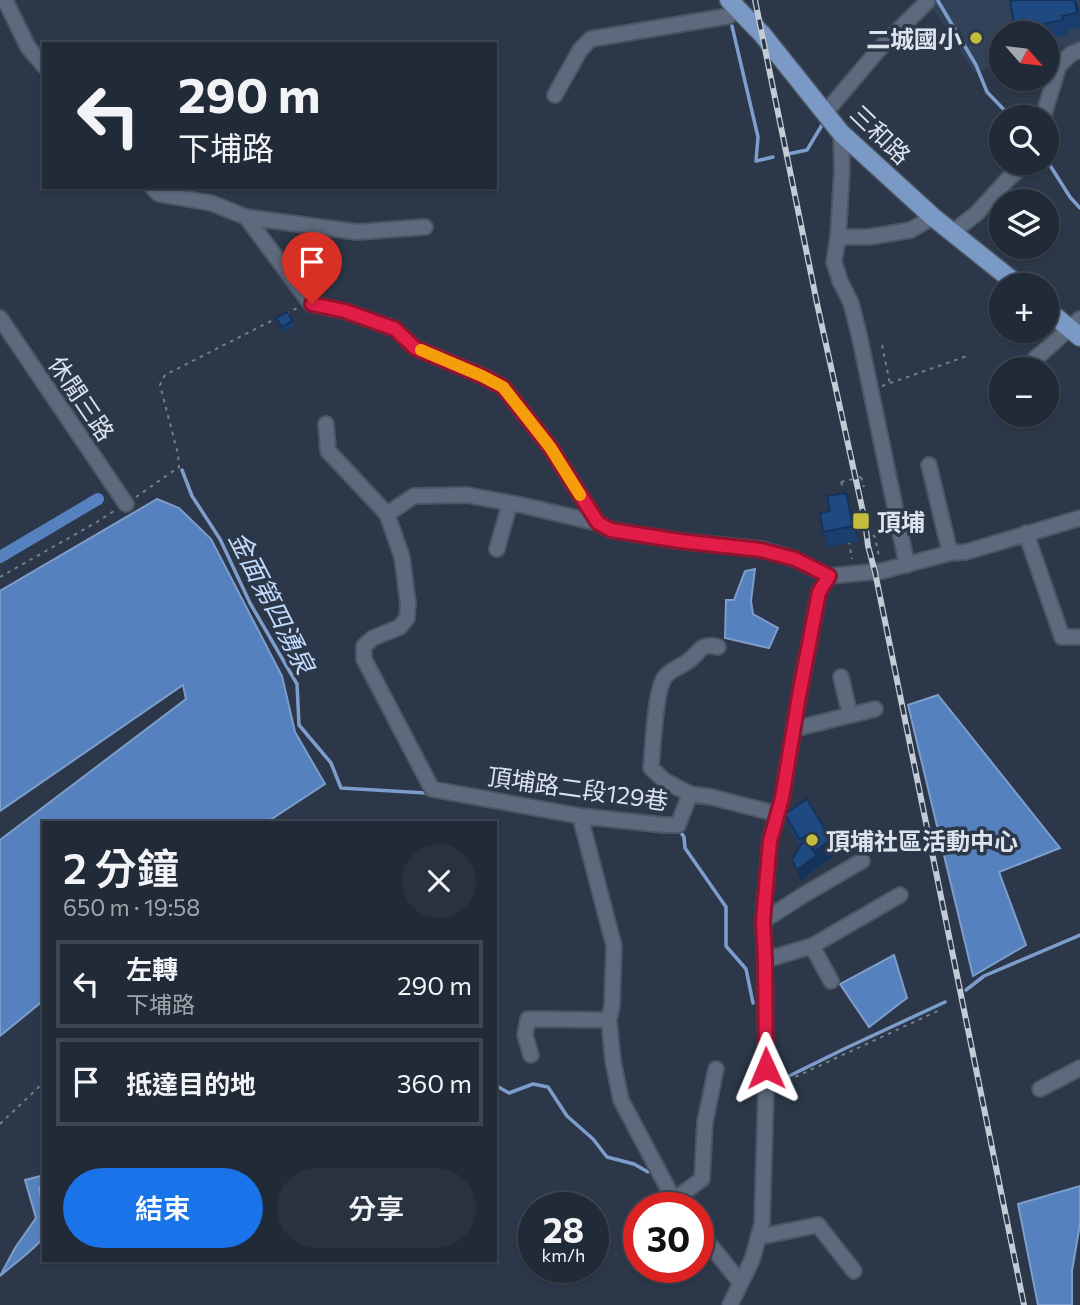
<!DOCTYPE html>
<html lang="zh-TW">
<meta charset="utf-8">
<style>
:root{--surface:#212a37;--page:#29323f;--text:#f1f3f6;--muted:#a2a7ad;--line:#3e4652;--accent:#1a73e8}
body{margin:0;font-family:Commissioner,"Noto Sans TC",sans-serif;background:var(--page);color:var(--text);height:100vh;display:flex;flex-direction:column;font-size:26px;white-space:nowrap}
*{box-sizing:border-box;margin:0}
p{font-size:23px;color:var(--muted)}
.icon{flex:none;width:38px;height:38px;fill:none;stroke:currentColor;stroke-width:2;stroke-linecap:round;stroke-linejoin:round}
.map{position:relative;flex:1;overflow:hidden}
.sheet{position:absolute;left:42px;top:821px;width:455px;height:441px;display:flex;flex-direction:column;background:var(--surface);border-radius:0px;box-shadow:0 2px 5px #0004,0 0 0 2px var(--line)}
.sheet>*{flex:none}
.top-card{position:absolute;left:42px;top:42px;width:455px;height:147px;border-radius:0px;box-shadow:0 2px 5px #0004,0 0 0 2px var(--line);background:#212a37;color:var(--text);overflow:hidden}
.needle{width:46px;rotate:118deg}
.controls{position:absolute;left:989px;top:21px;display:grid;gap:14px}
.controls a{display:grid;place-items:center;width:70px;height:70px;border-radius:50%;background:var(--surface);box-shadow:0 2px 5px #0004,0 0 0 2px var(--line);font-size:35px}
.speed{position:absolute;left:518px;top:1192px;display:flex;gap:14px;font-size:35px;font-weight:700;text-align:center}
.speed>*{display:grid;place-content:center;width:91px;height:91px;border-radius:50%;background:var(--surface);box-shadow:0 2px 5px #0004,0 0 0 2px var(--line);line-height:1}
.speed small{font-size:18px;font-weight:400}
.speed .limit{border:10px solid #d22;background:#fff;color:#111}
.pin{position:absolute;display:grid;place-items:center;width:60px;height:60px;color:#fff;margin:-72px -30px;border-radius:50% 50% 50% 0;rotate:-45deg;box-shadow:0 0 7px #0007}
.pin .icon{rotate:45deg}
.me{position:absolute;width:77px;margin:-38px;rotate:359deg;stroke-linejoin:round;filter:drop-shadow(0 0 5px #0008)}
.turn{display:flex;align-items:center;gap:24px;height:147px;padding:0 21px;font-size:32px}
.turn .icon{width:91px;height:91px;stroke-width:2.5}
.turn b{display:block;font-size:49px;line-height:60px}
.round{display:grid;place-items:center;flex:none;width:74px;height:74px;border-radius:37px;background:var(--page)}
.summary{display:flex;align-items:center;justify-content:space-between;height:119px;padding:0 21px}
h1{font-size:42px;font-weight:600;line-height:52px}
.primary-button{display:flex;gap:14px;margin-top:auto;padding:14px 21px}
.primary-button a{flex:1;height:80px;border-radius:42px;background:var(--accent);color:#fff;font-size:28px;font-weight:600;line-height:80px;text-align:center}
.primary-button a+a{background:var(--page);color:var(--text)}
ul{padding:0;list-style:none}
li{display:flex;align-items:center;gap:21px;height:88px;margin:0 14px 10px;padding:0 7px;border:4px solid var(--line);border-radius:0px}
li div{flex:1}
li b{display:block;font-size:26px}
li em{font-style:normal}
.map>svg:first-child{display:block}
.built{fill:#324259}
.water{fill:#5581be;stroke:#7d9ecc;stroke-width:2}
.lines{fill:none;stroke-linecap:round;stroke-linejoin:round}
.stream{stroke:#7d9ecc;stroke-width:3.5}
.canal{stroke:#5581be;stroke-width:12}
.minor-casing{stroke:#4c5663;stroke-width:18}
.major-casing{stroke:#4c5663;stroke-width:21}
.path{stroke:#747f8d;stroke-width:2;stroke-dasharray:3.5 5;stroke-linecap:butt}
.minor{stroke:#5d6a7d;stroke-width:14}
.major{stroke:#7a99c4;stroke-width:18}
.rail-casing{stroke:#c2cbd6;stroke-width:6}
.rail{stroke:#2c3849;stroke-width:3.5;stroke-dasharray:10;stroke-linecap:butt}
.path-bridge{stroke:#747f8d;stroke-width:2;stroke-dasharray:3.5 5;stroke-linecap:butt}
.wall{fill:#1a3f6f}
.shaded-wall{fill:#15335a}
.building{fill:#1e4981;stroke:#15335a;stroke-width:2}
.route-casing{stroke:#92132f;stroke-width:18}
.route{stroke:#e11d48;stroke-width:12}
.slow{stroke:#f59e0b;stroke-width:12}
.poi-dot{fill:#c3bd3e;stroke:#2c3849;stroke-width:2.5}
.labels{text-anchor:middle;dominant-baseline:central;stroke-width:7;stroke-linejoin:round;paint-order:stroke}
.poi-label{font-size:24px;font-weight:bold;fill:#dbe3ed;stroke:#2c3849;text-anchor:start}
.street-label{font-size:24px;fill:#dbe3ed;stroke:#2c3849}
.water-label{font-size:26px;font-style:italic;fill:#c2dafc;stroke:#2c3849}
</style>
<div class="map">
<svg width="1080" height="1305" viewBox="0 0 1080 1305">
<rect width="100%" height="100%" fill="#2c3849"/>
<path class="built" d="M932 0H1080V42L1047 51 1046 33H1001V65L974 72 933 8Z"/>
<path class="water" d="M157 499 179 508 211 539 282 676 295 732 325 784 267 822H44V1000L0 1036V840L186 699 183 685 0 811V591Z
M755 569 751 601 753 614 778 628 769 648 725 638 726 600H734L745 571Z
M938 695 1060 848 999 872 1026 945 973 976 908 705Z
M894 955 907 998 869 1027 840 984Z
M44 1175V1180L39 1189C43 1202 48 1226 42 1239 38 1246 8 1269 0 1276L15 1248 36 1218 25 1180Z
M1080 1186V1224L1072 1271V1305H1038L1018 1204Z"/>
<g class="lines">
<path class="stream" d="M938 1 976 65 987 92 1011 117
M732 26 758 137 756 161 773 157
M788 154 807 150 822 125
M1046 159 1070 197 1080 208
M182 470 192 496 220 539 250 603 297 684 299 725 331 763 341 788 426 793
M680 831 684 837 685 848 726 907V946L746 969 753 1003
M966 990 984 976 1080 935
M770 1081 775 1083 846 1048 945 1002
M495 1085 509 1093 533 1084 548 1087 567 1116 593 1139 607 1157 634 1164 648 1172"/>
<path class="canal" d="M0 557 98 499"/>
<g class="minor-casing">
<path id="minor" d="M5 0 28 47 44 66
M555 95 580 50 591 39 729 16 737 9
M825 113 881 47 927 2
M1043 117 1059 65 1071 54 1080 50
M841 133 842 170 838 237 834 262 840 281 851 303 859 334 907 565
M152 187 159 194 211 203 246 217 311 304 345 311 395 329 415 348 483 376 503 387 550 447 598 523 611 530 680 541 761 549 795 559 829 576 882 571 950 553 966 552 1080 518
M246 217 357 232 425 227
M953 232 977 213 1009 178 1026 163
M838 237H869L911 230 933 217
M0 318 126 504
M1034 360 1080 319
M326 424 328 451 387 514 402 557 408 603 407 618 400 627 373 638 364 646V659L432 789 580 816 664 825H678L690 794 711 797 778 814
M929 465 950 553
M387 514 414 496 467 495 521 505 598 523
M1026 533 1062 637H1080
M497 549 510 503
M841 677 850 715
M794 729 875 709
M690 794 665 781 651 768C653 749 655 689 665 677 671 669 680 667 687 662 700 654 699 642 718 647
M580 816 614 946 612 1005 609 1020 613 1061 621 1100 674 1200 680 1208
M763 921 805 894 862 861
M812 946 831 981
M765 960 812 946 900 895
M531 1055 525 1035 528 1019 609 1020
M1040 1089 1080 1068
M674 1200 702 1179 705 1122 716 1069
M698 1230 740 1282
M758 1237 818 1225 854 1271
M730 1305 752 1260 762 1224 766 1090 765 960 763 921 770 840 782 798 799 696 819 592 829 576"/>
</g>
<g class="major-casing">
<path id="major" d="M729 0 762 34 841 133 852 143 933 217 1018 285
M1046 309 1080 337"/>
</g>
<path class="path" d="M286 314 297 308
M882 345 890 384
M882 386 967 356
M861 477 864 487
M841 482 843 487
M136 497 179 467 178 454 160 385 165 375 275 319
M873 535 875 537 879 556
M849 541 852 559
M0 577 97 522 114 511
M780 1084 942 1009
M0 1124 44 1082"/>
<use href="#minor" class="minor"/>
<use href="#major" class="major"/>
<g class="rail-casing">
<path id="rail" d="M755 0 818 308 865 521 868 546 875 572 1024 1305"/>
</g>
<use href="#rail" class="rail"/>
<path class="path-bridge" d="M841 482 861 477"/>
</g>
<path class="wall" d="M1079 9 1080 28 1068 30V35L1046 39V33H1017L1015 30Z
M276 318 293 321 295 326 284 332 278 323Z
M851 508 859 541 828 547 823 532Z
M785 814 836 855 801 880 792 860 800 846 790 829Z"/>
<path class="shaded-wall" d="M1075 0H1076L1079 9 1080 21Z
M846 493 851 508 859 541 853 526Z
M831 840 836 855 820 866 815 851Z
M816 856 820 866 801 880 797 870Z"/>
<path class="building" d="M1015 0H1075L1077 13 1062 16 1063 20 1015 30 1010 1Z
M287 312 293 321 282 327 276 318Z
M846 493 853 526 823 532 820 513 830 511 827 496Z
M807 799 831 840 815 851 805 836 800 840 785 814Z
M807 841 816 856 797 870 792 860 801 844Z"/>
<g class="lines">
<g class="route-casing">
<path id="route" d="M312 304 345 311 395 329 415 348 482 376 503 387 550 447 598 523 611 530 680 541 761 550 795 559 829 576 819 592 799 696 782 798 770 841 763 921 765 960 766 1068"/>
</g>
<use href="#route" class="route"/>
<path class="slow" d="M421 350 482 376 503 387 550 447 580 495"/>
</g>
<g class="poi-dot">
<circle cx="976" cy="38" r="7"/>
<rect x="852" y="512" width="18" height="18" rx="3.5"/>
<circle cx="812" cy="840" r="7"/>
</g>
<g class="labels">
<g class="poi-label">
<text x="962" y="38" text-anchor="end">二城國小</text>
<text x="877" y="521">頂埔</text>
<text x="826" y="840">頂埔社區活動中心</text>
</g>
<g class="street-label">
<text transform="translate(881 134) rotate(44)">三和路</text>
<text transform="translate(82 398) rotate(56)">休閒三路</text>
<text transform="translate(578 788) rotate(8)">頂埔路二段129巷</text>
</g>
<g class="water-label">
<text transform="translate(273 602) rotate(63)">金面第四湧泉</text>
</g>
</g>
</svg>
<div class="controls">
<a><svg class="needle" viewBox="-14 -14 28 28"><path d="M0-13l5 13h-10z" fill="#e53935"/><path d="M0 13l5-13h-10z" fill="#a2a7ad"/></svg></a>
<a><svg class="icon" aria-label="search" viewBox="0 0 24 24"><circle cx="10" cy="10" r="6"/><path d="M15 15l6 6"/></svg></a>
<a><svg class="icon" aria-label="layers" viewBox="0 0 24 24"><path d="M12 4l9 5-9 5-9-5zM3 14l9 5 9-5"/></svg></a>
<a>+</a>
<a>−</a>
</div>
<div class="speed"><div>28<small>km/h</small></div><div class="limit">30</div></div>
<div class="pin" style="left:312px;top:304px;background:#d93025"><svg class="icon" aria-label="arrive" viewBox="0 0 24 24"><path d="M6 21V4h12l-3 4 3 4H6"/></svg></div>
<svg class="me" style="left:766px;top:1068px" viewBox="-20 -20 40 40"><path d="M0-17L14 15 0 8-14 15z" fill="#e11d48" stroke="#fff" stroke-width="4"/></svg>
<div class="top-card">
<div class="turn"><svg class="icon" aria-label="left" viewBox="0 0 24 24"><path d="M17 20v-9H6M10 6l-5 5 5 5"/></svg><div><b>290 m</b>下埔路</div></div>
</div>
<section class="sheet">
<div class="summary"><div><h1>2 分鐘</h1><p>650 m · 19:58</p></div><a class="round"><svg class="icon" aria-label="close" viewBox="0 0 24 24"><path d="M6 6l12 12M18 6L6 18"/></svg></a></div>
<ul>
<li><svg class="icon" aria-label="left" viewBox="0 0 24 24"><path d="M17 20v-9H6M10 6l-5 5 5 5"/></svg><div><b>左轉</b><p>下埔路</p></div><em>290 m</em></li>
<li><svg class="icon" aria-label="arrive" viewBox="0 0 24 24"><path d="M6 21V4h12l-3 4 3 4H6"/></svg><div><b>抵達目的地</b></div><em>360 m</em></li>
</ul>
<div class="primary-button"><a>結束</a><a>分享</a></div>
</section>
</div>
